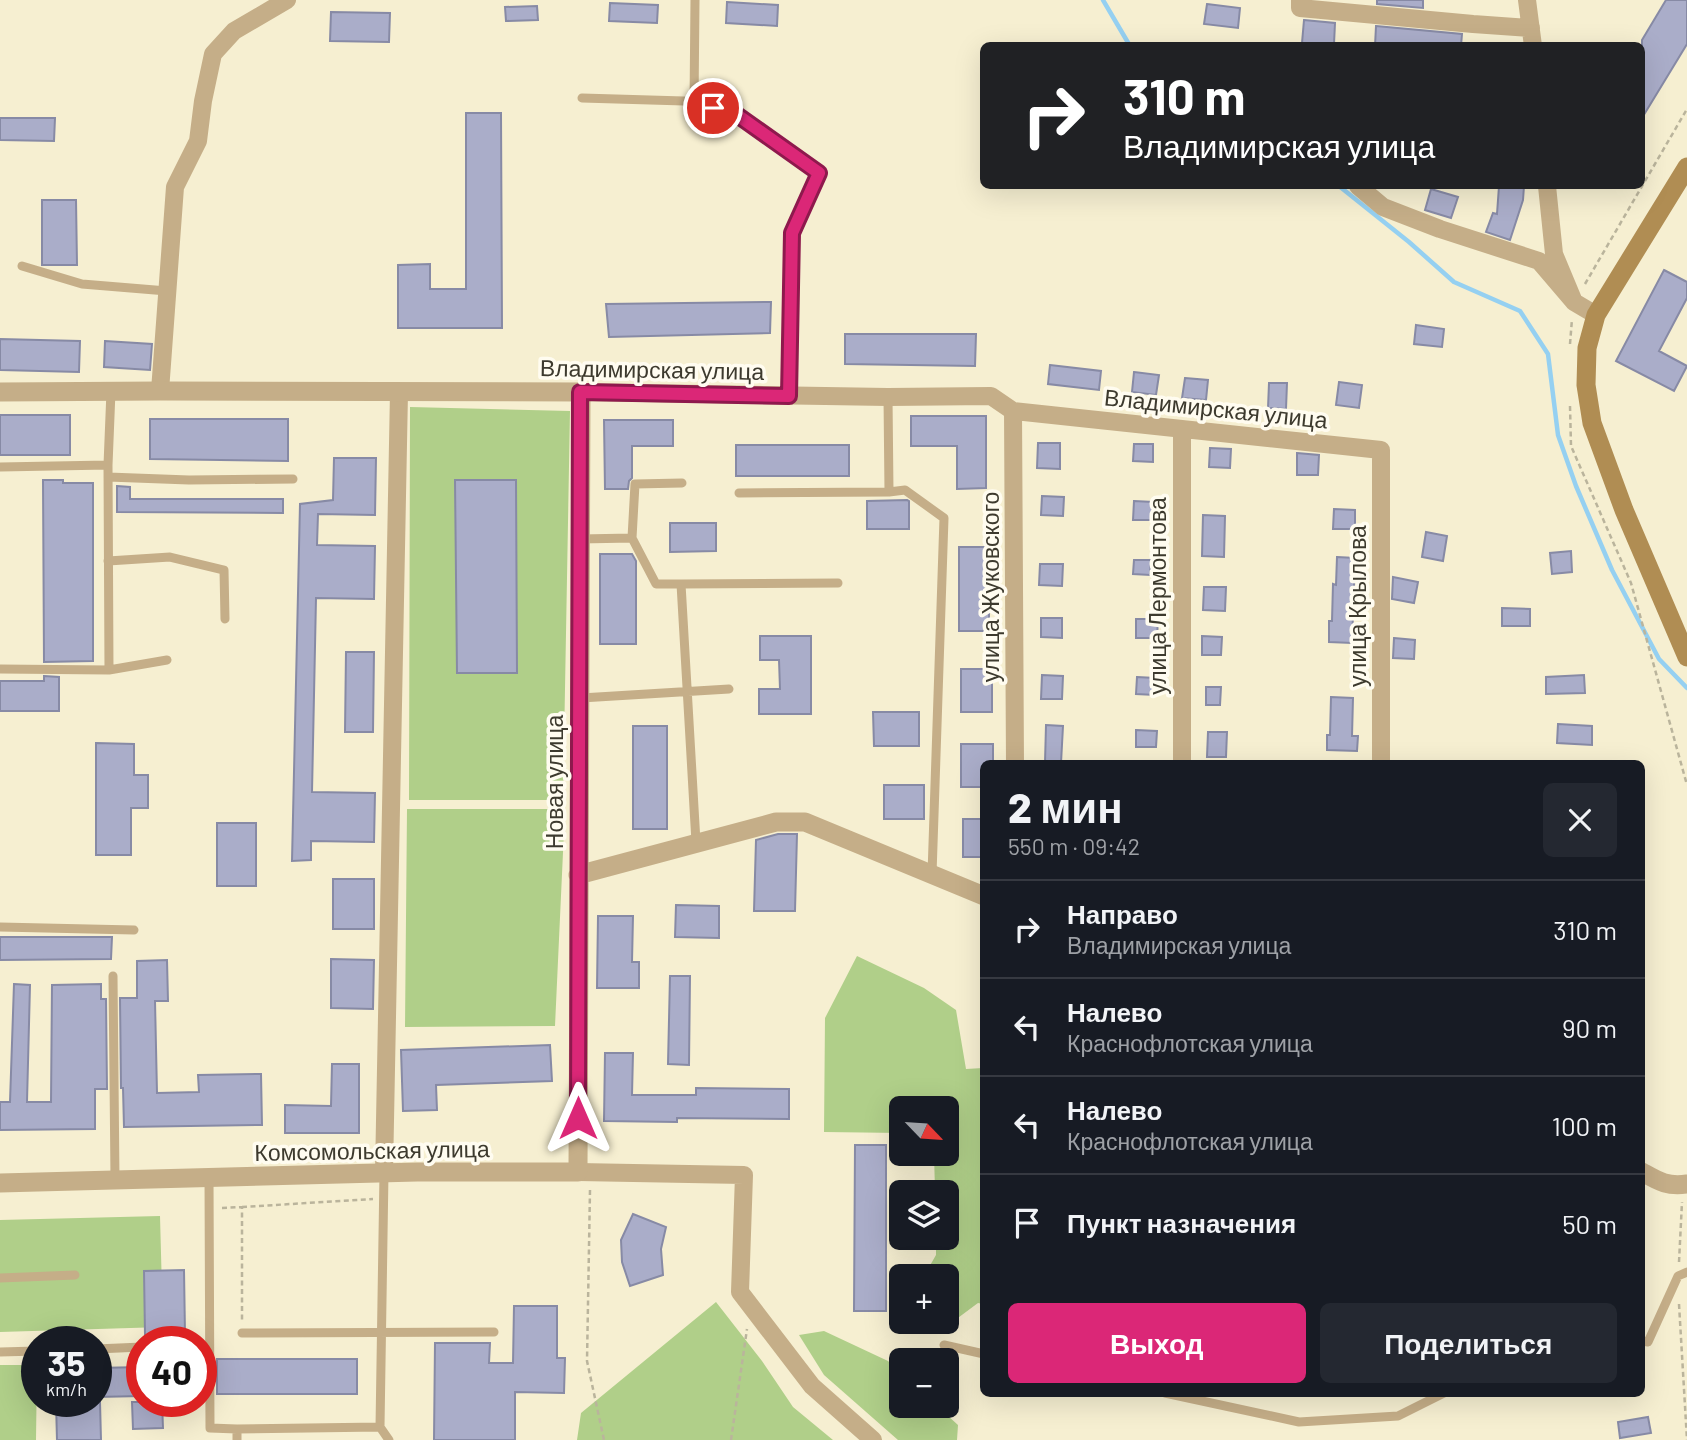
<!DOCTYPE html>
<html lang="ru">
<meta charset="utf-8">
<style>
:root{--surface:#171b24;--page:#242831;--text:#f1f3f6;--muted:#9ea1a6;--line:#363941;--accent:#db2777}
body{margin:0;font-family:Barlow,sans-serif;background:var(--page);color:var(--text);height:100vh;display:flex;flex-direction:column;font-size:26px;white-space:nowrap}
*{box-sizing:border-box;margin:0}
p{font-size:23px;color:var(--muted)}
.icon{flex:none;width:38px;height:38px;fill:none;stroke:currentColor;stroke-width:2;stroke-linecap:round;stroke-linejoin:round}
.map{position:relative;flex:1;overflow:hidden}
.drawer{position:absolute;left:980px;top:760px;width:665px;height:637px;display:flex;flex-direction:column;background:var(--surface);border-radius:10px;box-shadow:0 7px 28px #0002}
.drawer>*{flex:none}
.banner{position:absolute;left:980px;top:42px;width:665px;height:147px;border-radius:10px;box-shadow:0 7px 28px #0002;background:#202124;color:#fff;overflow:hidden}
.needle{width:46px;rotate:115deg}
.tools{position:absolute;left:889px;top:1096px;display:grid;gap:14px}
.tools a{display:grid;place-items:center;width:70px;height:70px;border-radius:10px;background:var(--surface);box-shadow:0 7px 28px #0002;font-size:35px}
.speed{position:absolute;left:21px;top:1326px;display:flex;gap:14px;font-size:35px;font-weight:700;text-align:center}
.speed>*{display:grid;place-content:center;width:91px;height:91px;border-radius:50%;background:var(--surface);box-shadow:0 7px 28px #0002;line-height:1}
.speed small{font-size:18px;font-weight:400}
.speed .limit{border:10px solid #d22;background:#fff;color:#111}
.pin{position:absolute;display:grid;place-items:center;width:60px;height:60px;color:#fff;margin:-30px;border:4px solid #fff;border-radius:50%;box-shadow:0 2px 7px #0007}
.me{position:absolute;width:77px;margin:-38px;rotate:0deg;stroke-linejoin:round;filter:drop-shadow(0 0 5px #0008)}
.turn{display:flex;align-items:center;gap:24px;height:147px;padding:0 28px;font-size:32px}
.turn .icon{width:91px;height:91px;stroke-width:2.5}
.turn b{display:block;font-size:49px;line-height:60px}
.round{display:grid;place-items:center;flex:none;width:74px;height:74px;border-radius:10px;background:var(--page)}
.overview{display:flex;align-items:center;justify-content:space-between;height:119px;padding:0 28px}
h1{font-size:42px;font-weight:800;line-height:52px}
.action{display:flex;gap:14px;margin-top:auto;padding:14px 28px}
.action a{flex:1;height:80px;border-radius:10px;background:var(--accent);color:#fff;font-size:28px;font-weight:800;line-height:80px;text-align:center}
.action a+a{background:var(--page);color:var(--text)}
ul{padding:0;list-style:none}
li{display:flex;align-items:center;gap:21px;height:98px;padding:0 28px;border-top:2px solid var(--line)}
li div{flex:1}
li b{display:block;font-size:26px}
li em{font-style:normal}
.map>svg:first-child{display:block}
.green{fill:#b0cf89}
.lines{fill:none;stroke-linecap:round;stroke-linejoin:round}
.stream{stroke:#95d0f1;stroke-width:4.5}
.building{fill:#aaadc9;stroke:#878aa5;stroke-width:2}
.path{stroke:#bab49c;stroke-width:2.5;stroke-dasharray:5 3.5;stroke-linecap:butt}
.service{stroke:#c5ae88;stroke-width:9}
.minor{stroke:#c5ae88;stroke-width:18}
.tertiary{stroke:#c5ae88;stroke-width:19}
.secondary{stroke:#b08d53;stroke-width:19}
.route-casing{stroke:#8e194d;stroke-width:18}
.route{stroke:#db2777;stroke-width:12}
.labels{text-anchor:middle;dominant-baseline:central;stroke-width:7;stroke-linejoin:round;paint-order:stroke}
.street-label{font-size:23px;fill:#3d3a2e;stroke:#fffcf0}
</style>
<div class="map">
<svg width="1687" height="1440" viewBox="0 0 1687 1440">
<rect width="100%" height="100%" fill="#f6efd1"/>
<path class="green" d="M410 407 570 411 563 800H409Z
M407 809H565L555 1026 405 1027Z
M857 956 924 988 956 1010 966 1069 983 1068V1304L978 1303 939 1332 897 1321 901 1313V1321H947V1276H924L936 1255V1237H947V1192H935L934 1153H947V1108H901V1133L824 1132 825 1018Z
M160 1216 163 1327 0 1332V1220Z
M716 1302 762 1361 793 1407 833 1440H577L581 1413Z
M824 1331 888 1361 901 1373V1405H936L958 1425 957 1440H898L824 1375 799 1335Z
M0 1365H37L36 1440H0Z"/>
<g class="lines">
<path class="stream" d="M1103 0 1130 46
M1339 186 1409 242 1454 282 1520 311 1548 354 1558 435 1576 486 1612 570 1659 659 1687 688"/>
</g>
<path class="building" d="M1377 0H1423V8L1377 4Z
M1666 0H1687V44L1642 118V40Z
M727 2 778 5 777 26 726 23Z
M610 3 658 5 657 23 609 21Z
M1207 4 1240 8 1238 28 1204 24Z
M537 6 538 20 506 21 505 7Z
M331 12 390 13 389 42 330 41Z
M1304 20 1335 23 1334 44 1302 43Z
M1376 26 1462 34 1461 46H1375Z
M466 113H501L502 328H398V265L430 264V289H466Z
M0 118H55L54 141 0 140Z
M1499 186H1524L1523 200 1510 240 1486 232 1493 213 1497 214Z
M1431 189 1458 197 1451 218 1425 210Z
M42 200H76L77 265H42Z
M1664 270 1687 282V298L1659 351 1687 366 1674 391 1616 361Z
M771 302 770 333 609 337 606 304Z
M1416 325 1444 329 1442 347 1414 344Z
M845 334H976L975 366 845 364Z
M0 339 80 341 79 372 0 370Z
M105 341 152 344 150 370 104 367Z
M1050 365 1101 371 1099 390 1048 384Z
M1134 372 1159 375 1156 395 1132 392Z
M1185 378 1208 380 1206 400 1182 398Z
M1339 382 1362 385 1359 408 1336 405Z
M1269 383H1287L1286 409 1268 408Z
M0 415H70V455H0Z
M911 416H986V488L957 489V446H911Z
M150 419H288V461L150 459Z
M604 420H673V446H632V478L629 481 628 489H605Z
M1038 443H1060V469L1037 468Z
M1134 444H1153V462L1133 461Z
M736 445H849V476H736Z
M1210 448 1231 449 1230 468 1209 467Z
M1297 453 1319 455 1318 475H1297Z
M334 458H376L375 515 318 514 317 545 375 546 374 599 316 598 312 792 375 793 374 842 311 841V860L292 861 300 504 333 500Z
M43 480H63V483H93V661L44 662Z
M455 480H516L517 673H457Z
M117 486 130 487V499H283V513L117 512Z
M1042 496 1064 497 1063 516 1041 515Z
M907 500 909 501V529H867V501Z
M1134 501 1153 502 1152 520H1133Z
M1334 509 1355 510V529H1333Z
M1203 515 1225 516 1224 557 1202 556Z
M670 523H716V551L670 552Z
M1426 532 1447 536 1443 561 1422 557Z
M959 547H989V631H959Z
M1571 551 1572 572 1552 574 1550 553Z
M600 554H632L636 561V644H600Z
M1337 557 1355 558 1352 643 1329 642V621H1332L1333 584 1336 585Z
M1134 560H1151L1150 575 1133 574Z
M1040 564H1063L1062 586 1039 585Z
M1393 577 1418 582 1414 603 1392 599Z
M1204 587H1226L1225 611 1203 610Z
M1502 608 1530 609V626H1502Z
M1041 618H1062V638L1041 637Z
M1136 619H1158L1157 638H1136Z
M760 636H811V714H759V689H780L779 660H760Z
M1202 636 1222 637 1221 655H1202Z
M1394 638 1415 640 1414 659 1393 658Z
M346 652H374L373 732H345Z
M961 669H992V712H961Z
M1042 675 1063 676 1062 699H1041Z
M1584 675 1585 693 1546 694V677Z
M44 676 59 677V711H0V681H44Z
M1137 677 1155 678V695L1136 694Z
M1206 687H1221L1220 705H1206Z
M1331 697 1353 698 1352 736H1358L1357 751 1327 750V735H1330Z
M873 712H919V746H874Z
M1558 724 1592 726V745L1557 743Z
M1046 725 1063 726 1061 763H1045Z
M633 726H667V829H633Z
M1136 730 1157 731 1156 747H1136Z
M1208 732H1227L1226 757H1207Z
M96 743 134 744V775H148V808H131V855H96Z
M961 744H993V763H984V787H961Z
M884 785H924V819H884Z
M963 819H984V857H963Z
M217 823H256V886H217Z
M778 834H797L795 911H754L756 840Z
M333 879H374V929H333Z
M676 905 719 906V938L675 937Z
M598 916H633L632 962H639V988H597Z
M0 937H112L111 959 0 960Z
M331 959 374 960 373 1009 331 1008Z
M167 960 168 1001H155L157 1093 199 1092 198 1075 261 1074 262 1125 124 1127 123 1088H121L120 998H137V961Z
M670 976H690L689 1065 668 1064Z
M14 984 30 985 27 1102H51L52 985 101 984V999H106L107 1089H95V1129L0 1130V1102H10Z
M550 1045 552 1081 436 1085 437 1110 403 1111 401 1050Z
M605 1053H633L632 1095H696V1088L789 1089V1119L677 1118V1122L604 1121Z
M332 1064H359V1133H285V1105L331 1106Z
M855 1145H886V1311H854Z
M633 1214 666 1227 661 1249 663 1275 630 1286 622 1262 621 1240Z
M184 1270 185 1334 145 1335 144 1271Z
M514 1306H557V1358H565L564 1393 515 1392V1440H434L435 1343H490L489 1363H513Z
M217 1359H357V1394H217Z
M142 1367V1396L96 1397V1368Z
M56 1402H100L101 1440H57Z
M132 1402H162L163 1428 133 1429Z
M1648 1417 1651 1433 1620 1438 1618 1422Z"/>
<g class="lines">
<path class="path" d="M1585 284 1687 109
M1570 344 1572 319
M1570 406 1571 446 1631 583 1687 785
M590 1190 587 1361 604 1440
M242 1207 373 1199
M222 1208 242 1207V1321
M1679 1262 1682 1202
M1679 1304 1687 1440
M731 1440 747 1329"/>
<path class="service" d="M582 98 684 101 733 112 819 173 792 233 789 396
M694 104 695 0
M22 266 82 284 167 291
M111 391 108 465 109 670 167 660
M888 397 889 492
M0 467 108 465
M108 477 189 480 293 479
M739 493 889 492 905 490 944 518 932 874
M632 538 656 584H681
M580 539 632 538 635 484 682 483
M108 561 170 557 224 570 225 619
M0 669 109 670
M581 698 729 689
M696 842 681 584 838 583
M0 927 134 930
M113 976 115 1179
M209 1177 210 1428 237 1429V1440
M0 1278 75 1275
M242 1333 494 1332
M1642 1341 1648 1342 1678 1276 1687 1272
M944 1345 984 1354
M96 1349 142 1347
M0 1352 37 1351
M1165 1393 1299 1422 1398 1416 1444 1393
M380 1427 389 1440
M237 1429 380 1427 384 1173"/>
<path class="minor" d="M1300 0V8L1473 24 1531 28
M1527 0 1533 46
M1358 186 1383 207 1440 229 1539 261 1574 302
M1547 186 1554 254 1574 302 1596 315
M160 391 175 187 198 141 203 101 213 54 234 31 287 0
M581 392 888 397 991 396 1013 411 1381 450V763
M1013 411 1015 763
M1182 429V763
M578 1172 744 1175 740 1292 812 1386 873 1440
M384 1173 399 392"/>
<path class="tertiary" d="M0 392 160 391 581 392 578 1172H417L0 1183
M578 875 776 822H805L984 896
M1642 1172C1658 1181 1667 1187 1687 1184"/>
<path class="secondary" d="M1687 167 1596 315 1587 348 1586 385 1592 423 1624 510 1687 657"/>
</g>
<g class="lines">
<g class="route-casing">
<path id="route" d="M578 1118 580 392 789 396 792 233 819 173 733 112 713 108"/>
</g>
<use href="#route" class="route"/>
</g>
<g class="labels">
<g class="street-label">
<text transform="translate(652 369) rotate(1)">Владимирская улица</text>
<text transform="translate(1216 408) rotate(6)">Владимирская улица</text>
<text transform="translate(990 587) rotate(-90)">улица Жуковского</text>
<text transform="translate(1157 596) rotate(-90)">улица Лермонтова</text>
<text transform="translate(1357 606) rotate(-90)">улица Крылова</text>
<text transform="translate(554 782) rotate(-90)">Новая улица</text>
<text transform="translate(372 1150) rotate(-1)">Комсомольская улица</text>
</g>
</g>
</svg>
<div class="tools">
<a><svg class="needle" viewBox="-14 -14 28 28"><path d="M0-13l5 13h-10z" fill="#e53935"/><path d="M0 13l5-13h-10z" fill="#9ea1a6"/></svg></a>
<a><svg class="icon" aria-label="layers" viewBox="0 0 24 24"><path d="M12 4l9 5-9 5-9-5zM3 14l9 5 9-5"/></svg></a>
<a>+</a>
<a>−</a>
</div>
<div class="speed"><div>35<small>km/h</small></div><div class="limit">40</div></div>
<div class="pin" style="left:713px;top:108px;background:#d93025"><svg class="icon" aria-label="arrive" viewBox="0 0 24 24"><path d="M6 21V4h12l-3 4 3 4H6"/></svg></div>
<svg class="me" style="left:578px;top:1118px" viewBox="-20 -20 40 40"><path d="M0-17L14 15 0 8-14 15z" fill="#db2777" stroke="#fff" stroke-width="4"/></svg>
<div class="banner">
<div class="turn"><svg class="icon" aria-label="right" viewBox="0 0 24 24"><path d="M7 20v-9h11M14 6l5 5-5 5"/></svg><div><b>310 m</b>Владимирская улица</div></div>
</div>
<section class="drawer">
<div class="overview"><div><h1>2 мин</h1><p>550 m · 09:42</p></div><a class="round"><svg class="icon" aria-label="close" viewBox="0 0 24 24"><path d="M6 6l12 12M18 6L6 18"/></svg></a></div>
<ul>
<li><svg class="icon" aria-label="right" viewBox="0 0 24 24"><path d="M7 20v-9h11M14 6l5 5-5 5"/></svg><div><b>Направо</b><p>Владимирская улица</p></div><em>310 m</em></li>
<li><svg class="icon" aria-label="left" viewBox="0 0 24 24"><path d="M17 20v-9H6M10 6l-5 5 5 5"/></svg><div><b>Налево</b><p>Краснофлотская улица</p></div><em>90 m</em></li>
<li><svg class="icon" aria-label="left" viewBox="0 0 24 24"><path d="M17 20v-9H6M10 6l-5 5 5 5"/></svg><div><b>Налево</b><p>Краснофлотская улица</p></div><em>100 m</em></li>
<li><svg class="icon" aria-label="arrive" viewBox="0 0 24 24"><path d="M6 21V4h12l-3 4 3 4H6"/></svg><div><b>Пункт назначения</b></div><em>50 m</em></li>
</ul>
<div class="action"><a>Выход</a><a>Поделиться</a></div>
</section>
</div>
